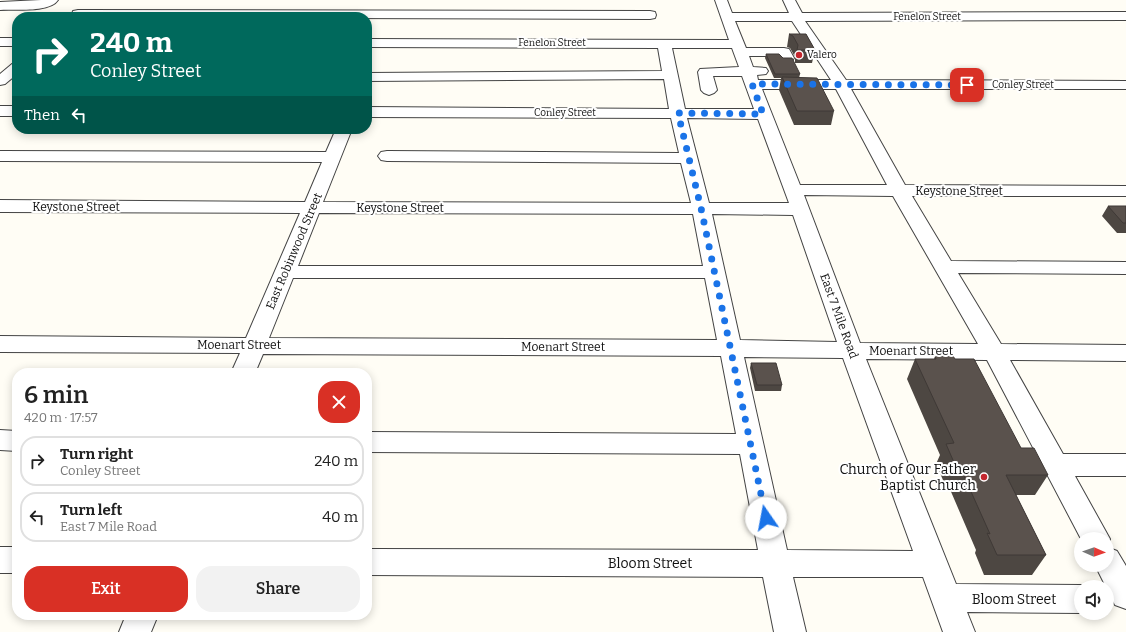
<!DOCTYPE html>
<meta charset="utf-8">
<style>
:root{--surface:#fff;--page:#f2f2f2;--text:#222;--muted:#767676;--line:#e0e0e0;--accent:#d93025}
body{margin:0;font-family:Bitter,serif;background:var(--page);color:var(--text);height:100vh;display:flex;flex-direction:column;font-size:15px;white-space:nowrap}
*{box-sizing:border-box;margin:0}
p{font-size:13px;color:var(--muted)}
.icon{flex:none;width:22px;height:22px;fill:none;stroke:currentColor;stroke-width:2;stroke-linecap:round;stroke-linejoin:round}
.map{position:relative;flex:1;overflow:hidden}
.panel{position:absolute;left:12px;top:368px;width:360px;height:252px;display:flex;flex-direction:column;background:var(--surface);border-radius:16px;box-shadow:0 2px 10px #0003}
.panel>*{flex:none}
.top-card{position:absolute;left:12px;top:12px;width:360px;height:122px;border-radius:16px;box-shadow:0 2px 10px #0003;background:#00695c;color:#fff;overflow:hidden}
.needle{width:26px;rotate:92deg}
.controls{position:absolute;left:1074px;top:532px;display:grid;gap:8px}
.controls a{display:grid;place-items:center;width:40px;height:40px;border-radius:50%;background:var(--surface);box-shadow:0 2px 10px #0003;font-size:20px}
.pin{position:absolute;display:grid;place-items:center;width:34px;height:34px;color:#fff;margin:-17px;border-radius:8px;box-shadow:0 2px 6px #0006}
.me{position:absolute;width:44px;margin:-22px;rotate:348deg;stroke-linejoin:round;filter:drop-shadow(0 0 3px #0008)}
.turn{display:flex;align-items:center;gap:14px;height:84px;padding:0 12px;font-size:18px}
.turn .icon{width:52px;height:52px;stroke-width:2.5}
.turn b{display:block;font-size:28px;line-height:34px}
.then{display:flex;align-items:center;height:38px;padding:0 12px;background:#0003;gap:8px;font-size:15px}
.round{display:grid;place-items:center;flex:none;width:42px;height:42px;border-radius:16px;background:var(--page)}
.head{display:flex;align-items:center;justify-content:space-between;height:68px;padding:0 12px}
h1{font-size:24px;font-weight:600;line-height:30px}
.button{display:flex;gap:8px;margin-top:auto;padding:8px 12px}
.button a{flex:1;height:46px;border-radius:16px;background:var(--accent);color:#fff;font-size:16px;font-weight:600;line-height:46px;text-align:center}
.button a+a{background:var(--page);color:var(--text)}
ul{padding:0;list-style:none}
li{display:flex;align-items:center;gap:12px;height:50px;margin:0 8px 6px;padding:0 4px;border:2px solid var(--line);border-radius:16px}
li div{flex:1}
li b{display:block;font-size:15px}
li em{font-style:normal}
.map>svg:first-child{display:block}
.lines{fill:none;stroke-linecap:round;stroke-linejoin:round}
.minor-casing{stroke:#444;stroke-width:2}
.minor{fill:#fff;fill-rule:evenodd}
.wall{fill:#4d4742}
.building{fill:#5a524d;stroke:#3f3936}
.route{stroke:#1a73e8;stroke-width:7;stroke-dasharray:0 12.6}
.poi-dot{fill:#c4262e;stroke:#fff;stroke-width:1.5}
.labels{text-anchor:middle;dominant-baseline:central;stroke-width:4;stroke-linejoin:round;paint-order:stroke}
.far-street-label{font-size:10px;fill:#111;stroke:#fff}
.far-poi-label{font-size:10px;fill:#111;stroke:#fff;text-anchor:start}
.street-label{font-size:12px;fill:#111;stroke:#fff}
.near-poi-label{font-size:14px;fill:#111;stroke:#fff;text-anchor:end}
.near-street-label{font-size:14px;fill:#111;stroke:#fff}
</style>
<div class="map">
<svg width="1126" height="632" viewBox="0 0 1126 632">
<rect width="100%" height="100%" fill="#fffdf5"/>
<g class="lines">
<g class="minor-casing">
<path id="minor" d="M41 0H58C50 13 14 9 0 10V2Z
M715 0H727L732 13H789L783 0H795L802 13 1126 12V20L805 21 846 80 1126 81V89H851L905 185 1126 186V196H912L951 261 1126 262V274L958 273 1001 344 1126 345V361L1010 360 1063 454H1126V476H1075L1110 539 1107 546V539H1081L987 360 866 359 956 584 1081 585 1087 587H1081L1082 613 967 612 975 632H943L923 577H793L806 632H774L763 577 367 575V549L758 550 740 454 367 452V432L736 434 721 356 263 354 255 373H231L240 353 0 352V336L246 338 300 213 0 212V200L305 202 322 162 0 161V151L326 152 336 129H352L323 202 691 203 681 163 387 161 381 160 378 156 381 152 387 151 679 153 671 118 367 117V107L669 109 664 79 367 81V73L662 71 658 48 367 47V39L729 40ZM735 21H792L831 80H758L757 75 766 74 768 71 766 68 753 67 749 56H779L782 61 787 62 792 61 794 58 789 49 784 48H746ZM672 48H732L739 67 700 69 698 72 701 90 704 93 709 95 714 93 717 90 713 76H742L754 109H685ZM762 89H836L887 185H800ZM687 118 758 119 789 203H709ZM804 195 893 196 978 344 860 343ZM319 213 693 214 703 266H298ZM712 214 793 215 837 342 740 340ZM293 278H705L717 340 269 338ZM744 357 843 358 913 551 787 550Z
M78 10 650 11 655 12 656 15 655 18 650 19 73 17 72 14 73 11Z
M0 38H17V46H0Z
M17 63V74L5 84 0 85V74L12 64Z
M0 106H17V116H0Z
M0 430 17 431V451L0 450Z
M0 547H17V573H0Z
M1107 547 1117 551 1126 566V609L1115 605 1095 565H1107Z
M126 615H158L151 632H119Z"/>
</g>
<use href="#minor" class="minor"/>
</g>
<path class="wall" d="M789 34H806L815 50 812 63H795V57L790 48 787 47Z
M766 54 783 58 800 74 799 78 834 111 831 125H794L779 90 781 78H774L765 58Z
M1108 206H1126V233H1117L1102 216Z
M935 356 955 359 1021 448 1048 475 1035 495H1016L1046 555 1032 575H984L975 553 976 550 949 487H946L936 464 940 455 907 379 915 359H934Z
M751 363 782 385 781 391H755L750 368Z"/>
<path class="building" d="M789 34H806L815 50H797L798 45 793 36Z
M766 54H779L783 58H792L800 74H775Z
M782 77 817 78 834 111H797Z
M1108 206H1126V223H1123Z
M935 356H953L955 359H974L1021 448H1034L1048 475H1006L1046 555H997L987 533 990 534 960 467H956L946 444 954 443 915 359H936Z
M751 363H776L782 385H757Z"/>
<g class="lines">
<path class="route" d="M766 518 701 208 678 113 763 114 752 84 967 85"/>
</g>
<g class="poi-dot">
<circle cx="799" cy="55" r="4"/>
<circle cx="984" cy="477" r="4"/>
</g>
<g class="labels">
<g class="far-street-label">
<text x="927" y="17">Fenelon Street</text>
<text x="552" y="43">Fenelon Street</text>
<text x="1023" y="85">Conley Street</text>
<text x="565" y="113">Conley Street</text>
</g>
<g class="far-poi-label">
<text x="807" y="55">Valero</text>
</g>
<g class="street-label">
<text x="959" y="191">Keystone Street</text>
<text x="76" y="207">Keystone Street</text>
<text x="400" y="208">Keystone Street</text>
<text transform="translate(294 251) rotate(-67)">East Robinwood Street</text>
<text transform="translate(839 316) rotate(70)">East 7 Mile Road</text>
<text x="239" y="345">Moenart Street</text>
<text x="563" y="347">Moenart Street</text>
<text x="911" y="351">Moenart Street</text>
</g>
<g class="near-poi-label">
<text x="976" y="469">Church of Our Father<tspan x="976" dy="16">Baptist Church</tspan></text>
</g>
<g class="near-street-label">
<text x="650" y="563">Bloom Street</text>
<text x="1014" y="599">Bloom Street</text>
</g>
</g>
</svg>
<div class="controls">
<a><svg class="needle" viewBox="-14 -14 28 28"><path d="M0-13l5 13h-10z" fill="#e53935"/><path d="M0 13l5-13h-10z" fill="#767676"/></svg></a>
<a><svg class="icon" aria-label="sound" viewBox="0 0 24 24"><path d="M4 9h4l5-4v14l-5-4H4zM17 9q2 3 0 6"/></svg></a>
</div>
<div class="pin" style="left:967px;top:85px;background:#d93025"><svg class="icon" aria-label="arrive" viewBox="0 0 24 24"><path d="M6 21V4h12l-3 4 3 4H6"/></svg></div>
<svg class="me" style="left:766px;top:518px" viewBox="-20 -20 40 40"><circle r="19" fill="#fff"/><path d="M0-13L10 11 0 6-10 11z" fill="#1a73e8"/></svg>
<div class="top-card">
<div class="turn"><svg class="icon" aria-label="right" viewBox="0 0 24 24"><path d="M7 20v-9h11M14 6l5 5-5 5"/></svg><div><b>240 m</b>Conley Street</div></div>
<div class="then">Then<svg class="icon" aria-label="left" viewBox="0 0 24 24"><path d="M17 20v-9H6M10 6l-5 5 5 5"/></svg></div>
</div>
<section class="panel">
<div class="head"><div><h1>6 min</h1><p>420 m · 17:57</p></div><a class="round" style="background:#d93025;color:#fff"><svg class="icon" aria-label="close" viewBox="0 0 24 24"><path d="M6 6l12 12M18 6L6 18"/></svg></a></div>
<ul>
<li><svg class="icon" aria-label="right" viewBox="0 0 24 24"><path d="M7 20v-9h11M14 6l5 5-5 5"/></svg><div><b>Turn right</b><p>Conley Street</p></div><em>240 m</em></li>
<li><svg class="icon" aria-label="left" viewBox="0 0 24 24"><path d="M17 20v-9H6M10 6l-5 5 5 5"/></svg><div><b>Turn left</b><p>East 7 Mile Road</p></div><em>40 m</em></li>
</ul>
<div class="button"><a>Exit</a><a>Share</a></div>
</section>
</div>
